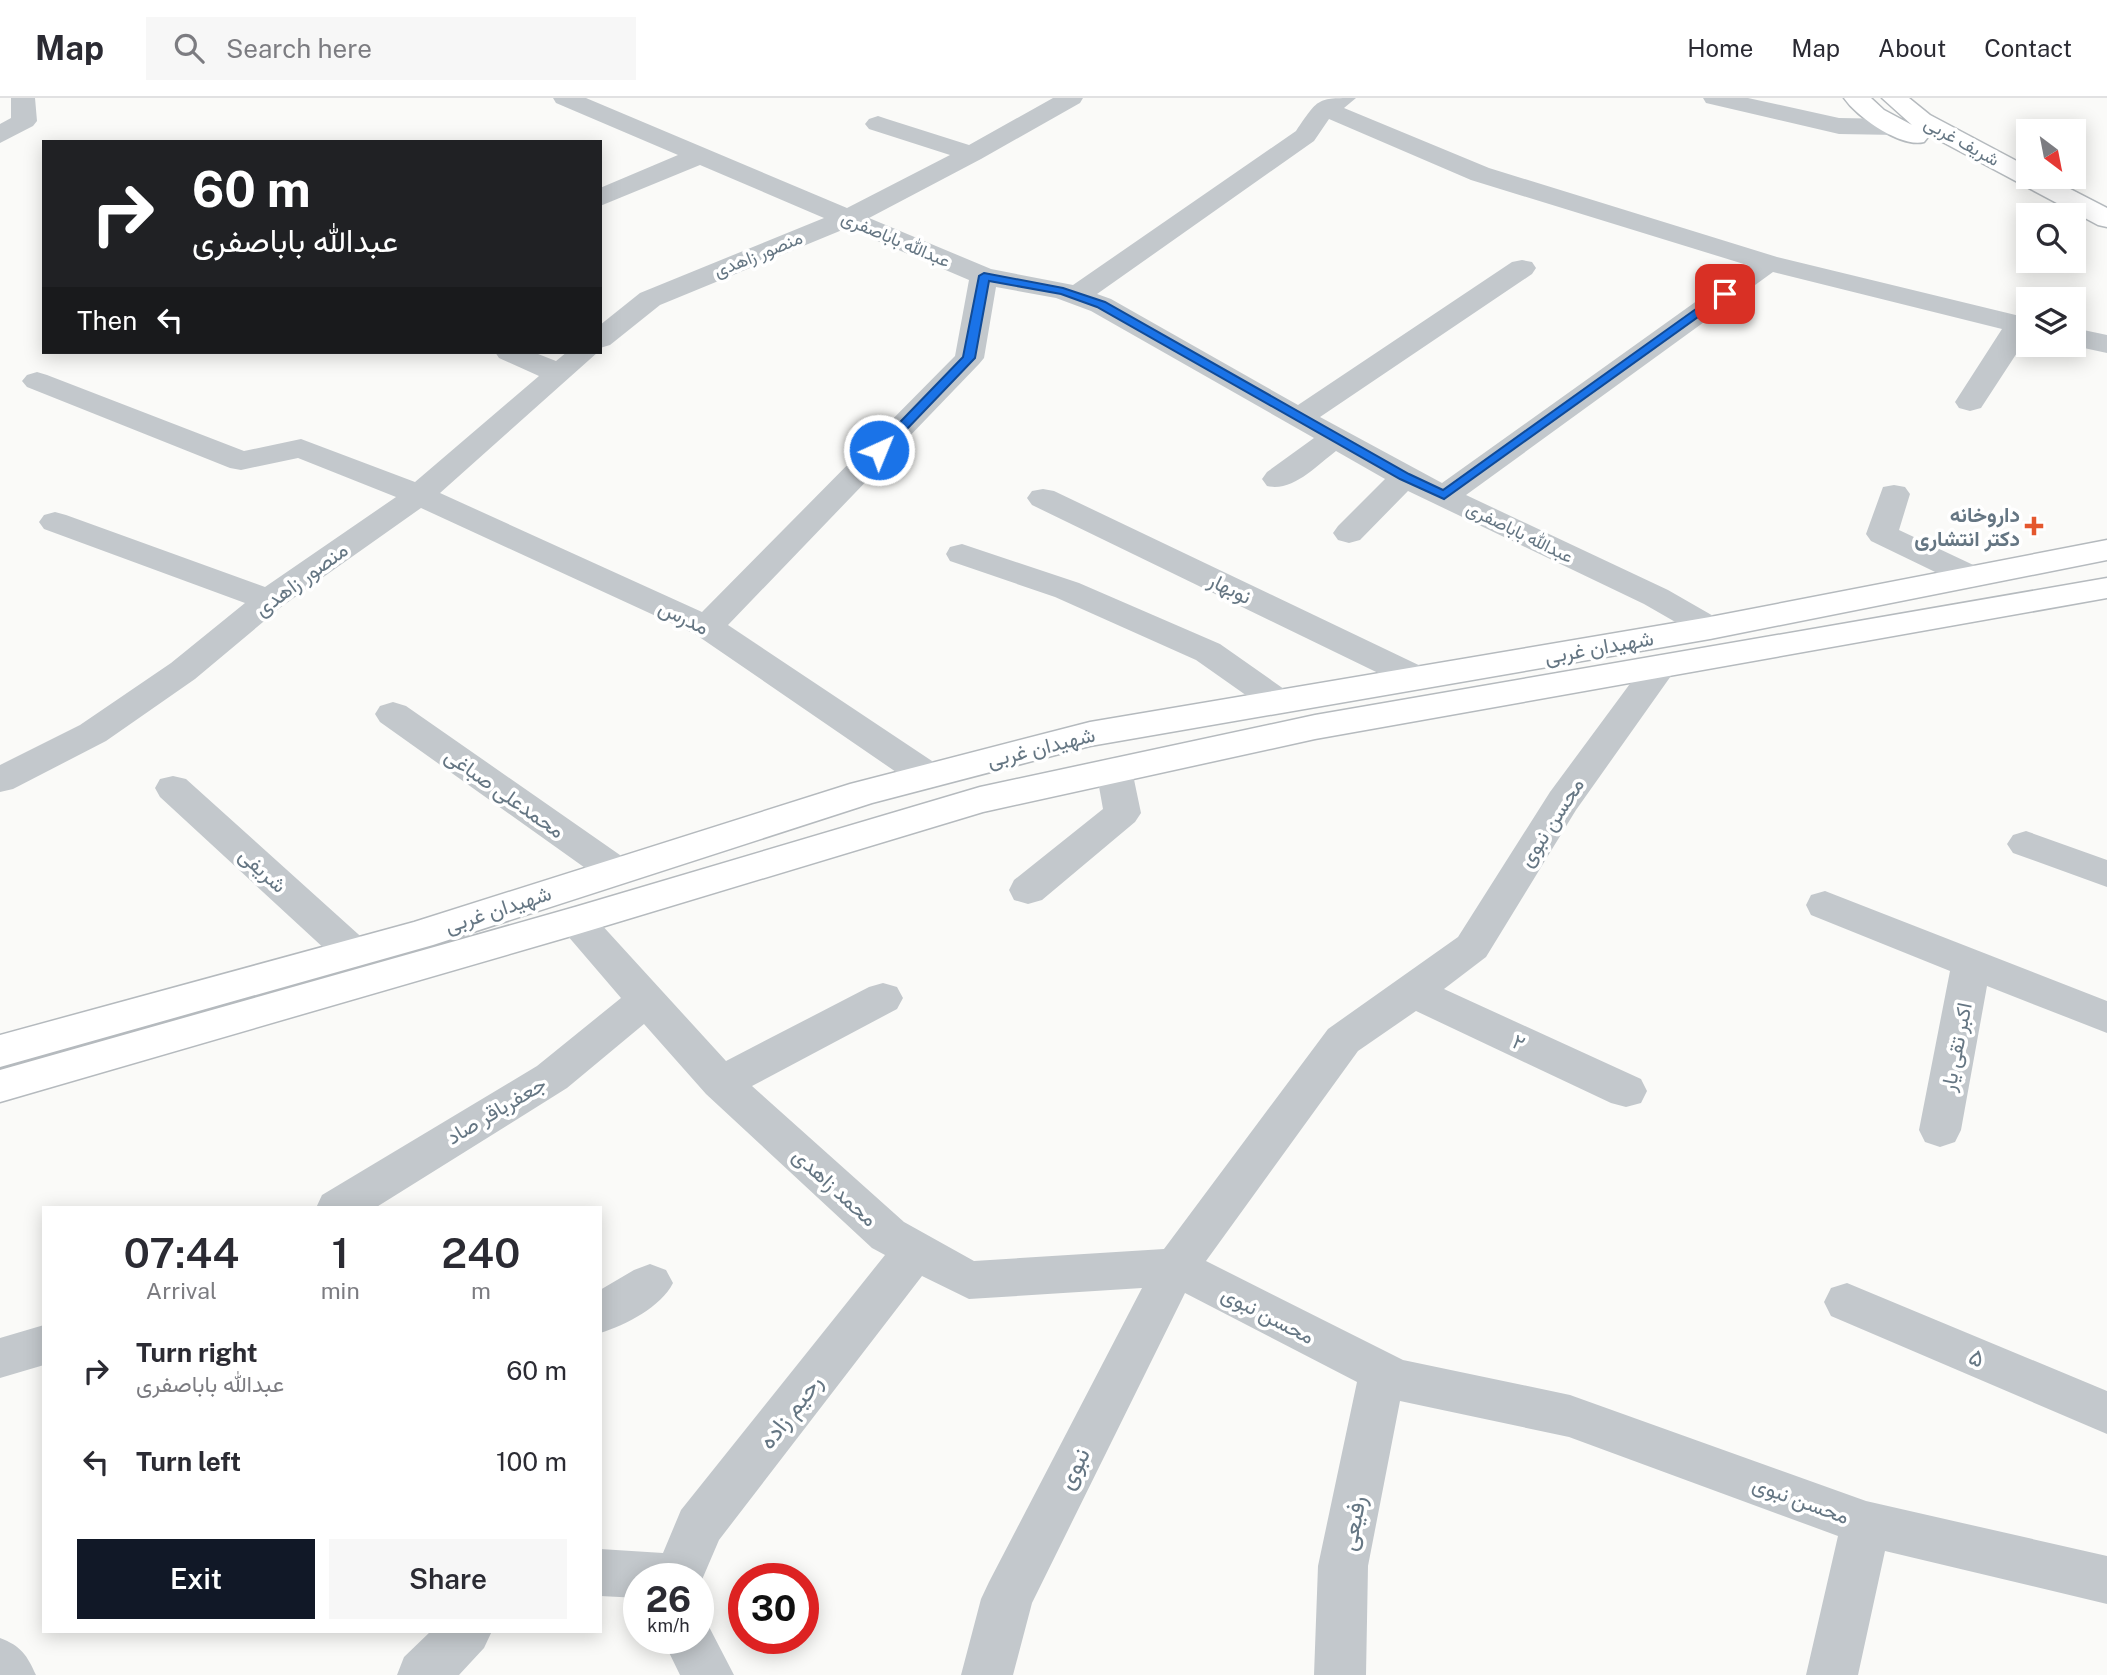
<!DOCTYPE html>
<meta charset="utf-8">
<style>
:root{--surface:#fff;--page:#f7f7f7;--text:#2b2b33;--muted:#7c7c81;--line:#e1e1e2;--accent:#111827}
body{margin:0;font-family:"Public Sans",Vazirmatn,sans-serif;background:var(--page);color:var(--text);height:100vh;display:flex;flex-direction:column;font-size:26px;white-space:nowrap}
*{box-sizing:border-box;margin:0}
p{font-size:23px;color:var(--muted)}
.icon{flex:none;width:38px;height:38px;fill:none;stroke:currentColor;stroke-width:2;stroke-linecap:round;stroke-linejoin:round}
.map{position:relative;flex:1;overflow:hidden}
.drawer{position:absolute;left:42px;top:1108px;width:560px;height:427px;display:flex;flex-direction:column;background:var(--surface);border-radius:0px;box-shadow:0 4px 18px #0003}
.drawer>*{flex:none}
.hud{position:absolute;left:42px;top:42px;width:560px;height:214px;border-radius:0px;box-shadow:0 4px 18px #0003;background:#202124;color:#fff;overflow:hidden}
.needle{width:46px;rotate:148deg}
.tools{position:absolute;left:2016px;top:21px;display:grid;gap:14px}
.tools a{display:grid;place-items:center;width:70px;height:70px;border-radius:0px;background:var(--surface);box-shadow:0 4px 18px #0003;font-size:35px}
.speed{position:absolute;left:623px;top:1465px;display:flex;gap:14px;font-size:35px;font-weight:700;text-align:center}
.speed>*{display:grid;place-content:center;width:91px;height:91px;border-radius:50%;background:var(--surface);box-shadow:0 4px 18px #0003;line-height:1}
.speed small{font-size:18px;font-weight:400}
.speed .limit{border:10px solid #d22;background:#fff;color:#111}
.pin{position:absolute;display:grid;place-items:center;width:60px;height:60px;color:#fff;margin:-30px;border-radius:14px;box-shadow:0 4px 10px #0006}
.me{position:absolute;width:77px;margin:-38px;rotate:44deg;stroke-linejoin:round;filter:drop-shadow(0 0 5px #0008)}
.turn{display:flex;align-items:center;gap:24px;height:147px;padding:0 35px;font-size:32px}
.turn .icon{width:91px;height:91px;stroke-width:2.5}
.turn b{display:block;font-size:49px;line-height:60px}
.then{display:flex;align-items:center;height:66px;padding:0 35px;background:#0003;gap:14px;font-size:26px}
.eta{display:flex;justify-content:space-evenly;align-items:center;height:119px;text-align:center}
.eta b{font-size:42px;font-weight:600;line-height:49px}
.primary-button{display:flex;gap:14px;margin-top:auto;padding:14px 35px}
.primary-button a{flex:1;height:80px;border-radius:0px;background:var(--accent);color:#fff;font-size:28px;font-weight:600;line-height:80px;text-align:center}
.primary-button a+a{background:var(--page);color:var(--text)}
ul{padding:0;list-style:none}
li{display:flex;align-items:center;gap:21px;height:91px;padding:0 35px}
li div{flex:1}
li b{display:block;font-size:26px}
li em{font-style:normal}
header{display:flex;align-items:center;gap:42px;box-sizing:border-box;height:98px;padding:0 35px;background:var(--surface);border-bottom:2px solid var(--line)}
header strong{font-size:33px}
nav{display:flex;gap:38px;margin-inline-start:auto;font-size:24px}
.search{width:490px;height:63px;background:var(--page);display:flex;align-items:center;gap:18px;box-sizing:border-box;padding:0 24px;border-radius:0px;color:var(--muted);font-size:26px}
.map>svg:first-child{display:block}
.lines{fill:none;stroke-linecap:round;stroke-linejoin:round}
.major-casing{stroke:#b5babe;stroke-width:3}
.minor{fill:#c3c8cc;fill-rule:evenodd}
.major{fill:#fff;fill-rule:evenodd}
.route{fill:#1a73e8;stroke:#114b97;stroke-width:2}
.poi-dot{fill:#e4572e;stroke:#fff;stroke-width:2.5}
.labels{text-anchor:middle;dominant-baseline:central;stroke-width:7;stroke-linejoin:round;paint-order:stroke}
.far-street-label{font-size:18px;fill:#657683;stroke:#fff}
.poi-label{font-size:21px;font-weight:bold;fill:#657683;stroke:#fff;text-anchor:end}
.street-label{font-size:21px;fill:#657683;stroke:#fff}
.near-street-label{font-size:24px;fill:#657683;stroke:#fff}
</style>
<header>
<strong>Map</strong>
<div class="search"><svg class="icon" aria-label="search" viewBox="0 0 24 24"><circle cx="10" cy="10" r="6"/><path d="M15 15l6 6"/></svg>Search here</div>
<nav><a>Home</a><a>Map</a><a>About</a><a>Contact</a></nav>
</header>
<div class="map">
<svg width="2107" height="1577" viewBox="0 0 2107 1577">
<rect width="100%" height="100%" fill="#fafaf8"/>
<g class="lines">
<g class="major-casing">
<path id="major" d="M1844 0H1871L1884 12 1912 27 1882 0H1909L1930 17 2028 69V79H2047L2107 110V129L2098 127 1922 33 1928 39 1924 44C1901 50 1857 19 1844 0Z
M2107 442V462L1710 541 1090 648 872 705 433 847 0 969V937L414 824 850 686 1090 624 1710 519Z
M2107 480V500L1315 641 983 714 575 837 0 1004V972L575 809 980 689 1315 617Z"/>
</g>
<path class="minor" d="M11 0H35L37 23 33 28 0 45V26L11 20Z
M553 0H586L847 110 950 57 869 31 865 26 869 21 878 18 887 21 969 47 1053 0H1083L1080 5 981 61 869 120 991 171 1073 187 1296 33C1319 0 1316 0 1356 0L1344 10 1489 70 1777 159 2028 220V238L1981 310 1970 313 1959 310 1955 304 2002 231 1773 174 1466 397 1668 492 1722 523 1727 530 1722 537 1710 541 1698 537 1644 506 1408 393 1360 442 1349 445 1338 442 1333 435 1338 428 1385 381 1336 353C1316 368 1293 394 1267 388L1262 381 1267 374 1314 340 1091 213 1056 200 996 189 984 260 979 266 728 527 941 669 946 678 941 687 928 690 915 687 695 536 421 410 281 509 195 581 106 643 13 691 0 694V667L80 627 171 565 245 505 44 431 39 424 44 417 55 414 66 417 265 489 396 399 298 360 241 372 230 370 27 289 22 283 27 277 37 274 47 277 244 353 301 341 415 384 539 278 499 260 495 254H533L556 263 567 254H598L440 395 702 514 955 258 969 182 847 130 660 207 610 247 600 250V227L640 195 824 120 700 67 600 108V90L678 57 556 5ZM1329 21 1471 82 1747 167 1442 385 1320 319 1532 176 1536 170 1532 164 1522 162 1512 164 1298 307 1111 201 1097 196 1314 43Z
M1703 0H1748L1839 20 1897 21 1906 24 1910 29 1906 34 1897 37 1839 36 1706 5Z
M2074 230 2107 237V255L2070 247H2074Z
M1894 387 1905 389 1910 396 1899 432 1984 472 1989 479 1984 486 1972 489 1960 486 1871 443 1866 436 1883 389Z
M1043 391 1054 393 1429 572 1434 580 1429 588 1417 591 1405 588 1032 407 1027 400 1032 393Z
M962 446 1079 485 1220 546 1291 596 1297 604 1291 612 1279 615 1267 612 1196 562 1055 499 950 463 946 456 950 449Z
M1661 557 1673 560 1678 568 1576 712 1486 859 1444 891 1641 981 1647 993 1641 1005 1626 1009 1611 1005 1416 913 1358 953 1206 1163 1403 1262 1570 1297 1866 1403 2107 1458V1506L1885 1453 1858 1577H1806L1838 1438 1569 1339 1400 1303 1368 1468 1366 1577H1314L1318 1468 1357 1284 1185 1195 1032 1505 1013 1577H961L981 1501 989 1484 1142 1190 969 1201 922 1178 719 1442 698 1491V1480H639V1500L600 1498V1451L663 1455 681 1412 885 1157 872 1150 706 996 644 926 567 990 375 1110H316L322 1097 537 968 621 900 555 823 561 813 575 809 589 813 726 963 869 889 883 885 897 889 903 900 897 911 752 988 904 1124 974 1163 1164 1151 1328 931 1458 839 1550 694 1649 560Z
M393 604 406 608 630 764 635 773 630 782 616 786 602 782 380 624 375 616 380 608Z
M1114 660 1127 663 1132 672 1141 715 1135 724 1042 802 1028 806 1014 802 1009 792 1014 782 1103 711 1096 672 1101 663Z
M173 678 186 681 368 845 374 855 368 865 354 869 340 865 160 699 155 690 160 681Z
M2026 733 2107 762V789L2013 755 2007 746 2013 737Z
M1825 793 2107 903V935L1987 888 1961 1032 1955 1044 1940 1049 1925 1044 1919 1032 1950 873 1811 817 1806 807 1811 797Z
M650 1166 666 1172 673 1185C661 1209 626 1227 600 1235V1192L634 1172Z
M1847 1185 2107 1293V1336L1831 1218 1824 1204 1831 1190Z
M44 1227V1267L0 1280V1240Z
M698 1519 706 1523 734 1577H680L662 1540H698Z
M431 1533H492L484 1550 459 1577H397L404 1559Z
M0 1540C21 1548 27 1557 36 1577H0Z"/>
<use href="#major" class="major"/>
</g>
<path class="route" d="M984 175 1063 190 1105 204 1409 376 1443 392 1721 193 1730 196 1444 401 1400 381 1097 209 1061 196 989 183 975 260 884 355H875V350L963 259 979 178Z"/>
<path class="poi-dot" d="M2030.5 417.5h7v7h7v7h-7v7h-7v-7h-7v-7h7z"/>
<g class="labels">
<g class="far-street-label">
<text transform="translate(1962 43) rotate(29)">شریف غربی</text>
<text transform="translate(896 141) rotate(23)">عبدالله باباصفری</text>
<text transform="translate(758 156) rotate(-22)">منصور زاهدی</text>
<text transform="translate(1520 434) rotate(26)">عبدالله باباصفری</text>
</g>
<g class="poi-label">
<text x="2020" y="416">داروخانه<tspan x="2020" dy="24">دکتر انتشاری</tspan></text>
</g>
<g class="street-label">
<text transform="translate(301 481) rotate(-36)">منصور زاهدی</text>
<text transform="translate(1230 490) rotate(26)">نوبهار</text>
<text transform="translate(684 519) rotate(26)">مدرس</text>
<text transform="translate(1599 549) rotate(-10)">شهیدان غربی</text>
<text transform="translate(1041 649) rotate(-14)">شهیدان غربی</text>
<text transform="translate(505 695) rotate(35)">محمدعلی صباغی</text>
<text transform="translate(1551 724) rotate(-57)">محسن نبوی</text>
<text transform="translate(263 772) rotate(42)">شریفی</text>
<text transform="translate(498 811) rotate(-18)">شهیدان غربی</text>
<text transform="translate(1519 944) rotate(25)">۲</text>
<text transform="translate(1956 949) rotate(-79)">اکبر تقی یار</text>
<text transform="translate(496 1012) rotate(-31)">جعفرباقر صاد</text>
<text transform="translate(835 1089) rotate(42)">محمد زاهدی</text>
<text transform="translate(1268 1217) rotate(27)">محسن نبوی</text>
<text transform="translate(1801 1402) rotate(20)">محسن نبوی</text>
</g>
<g class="near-street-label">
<text transform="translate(1977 1259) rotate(23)">۵</text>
<text transform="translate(790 1313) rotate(-52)">رحیم زاده</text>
<text transform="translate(1073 1370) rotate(-63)">نبوی</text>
<text transform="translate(1352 1425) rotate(-79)">رفیعی</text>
</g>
</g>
</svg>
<div class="tools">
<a><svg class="needle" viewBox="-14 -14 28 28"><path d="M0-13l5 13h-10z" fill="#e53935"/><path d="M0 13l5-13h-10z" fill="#7c7c81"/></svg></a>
<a><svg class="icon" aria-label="search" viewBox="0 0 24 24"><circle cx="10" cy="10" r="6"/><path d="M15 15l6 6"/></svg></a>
<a><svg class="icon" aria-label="layers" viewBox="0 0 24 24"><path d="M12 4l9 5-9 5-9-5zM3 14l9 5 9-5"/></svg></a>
</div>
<div class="speed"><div>26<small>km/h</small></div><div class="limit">30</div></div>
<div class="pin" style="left:1725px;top:196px;background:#d93025"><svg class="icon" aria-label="arrive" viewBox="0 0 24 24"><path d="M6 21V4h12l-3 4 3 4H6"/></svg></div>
<svg class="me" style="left:879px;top:352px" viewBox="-20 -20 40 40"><circle r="17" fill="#1a73e8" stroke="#fff" stroke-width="3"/><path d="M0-11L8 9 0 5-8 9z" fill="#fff"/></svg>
<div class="hud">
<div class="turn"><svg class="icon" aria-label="right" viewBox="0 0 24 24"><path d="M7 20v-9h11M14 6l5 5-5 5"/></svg><div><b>60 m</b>عبدالله باباصفری</div></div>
<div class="then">Then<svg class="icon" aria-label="left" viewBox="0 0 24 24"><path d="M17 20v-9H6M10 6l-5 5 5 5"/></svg></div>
</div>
<section class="drawer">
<div class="eta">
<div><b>07:44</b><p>Arrival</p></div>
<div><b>1</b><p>min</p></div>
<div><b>240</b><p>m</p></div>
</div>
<ul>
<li><svg class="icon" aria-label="right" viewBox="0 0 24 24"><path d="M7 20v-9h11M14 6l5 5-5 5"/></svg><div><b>Turn right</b><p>عبدالله باباصفری</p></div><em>60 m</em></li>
<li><svg class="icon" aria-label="left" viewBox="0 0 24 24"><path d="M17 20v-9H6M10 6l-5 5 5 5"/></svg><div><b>Turn left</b></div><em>100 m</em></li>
</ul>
<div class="primary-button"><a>Exit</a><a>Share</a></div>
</section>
</div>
